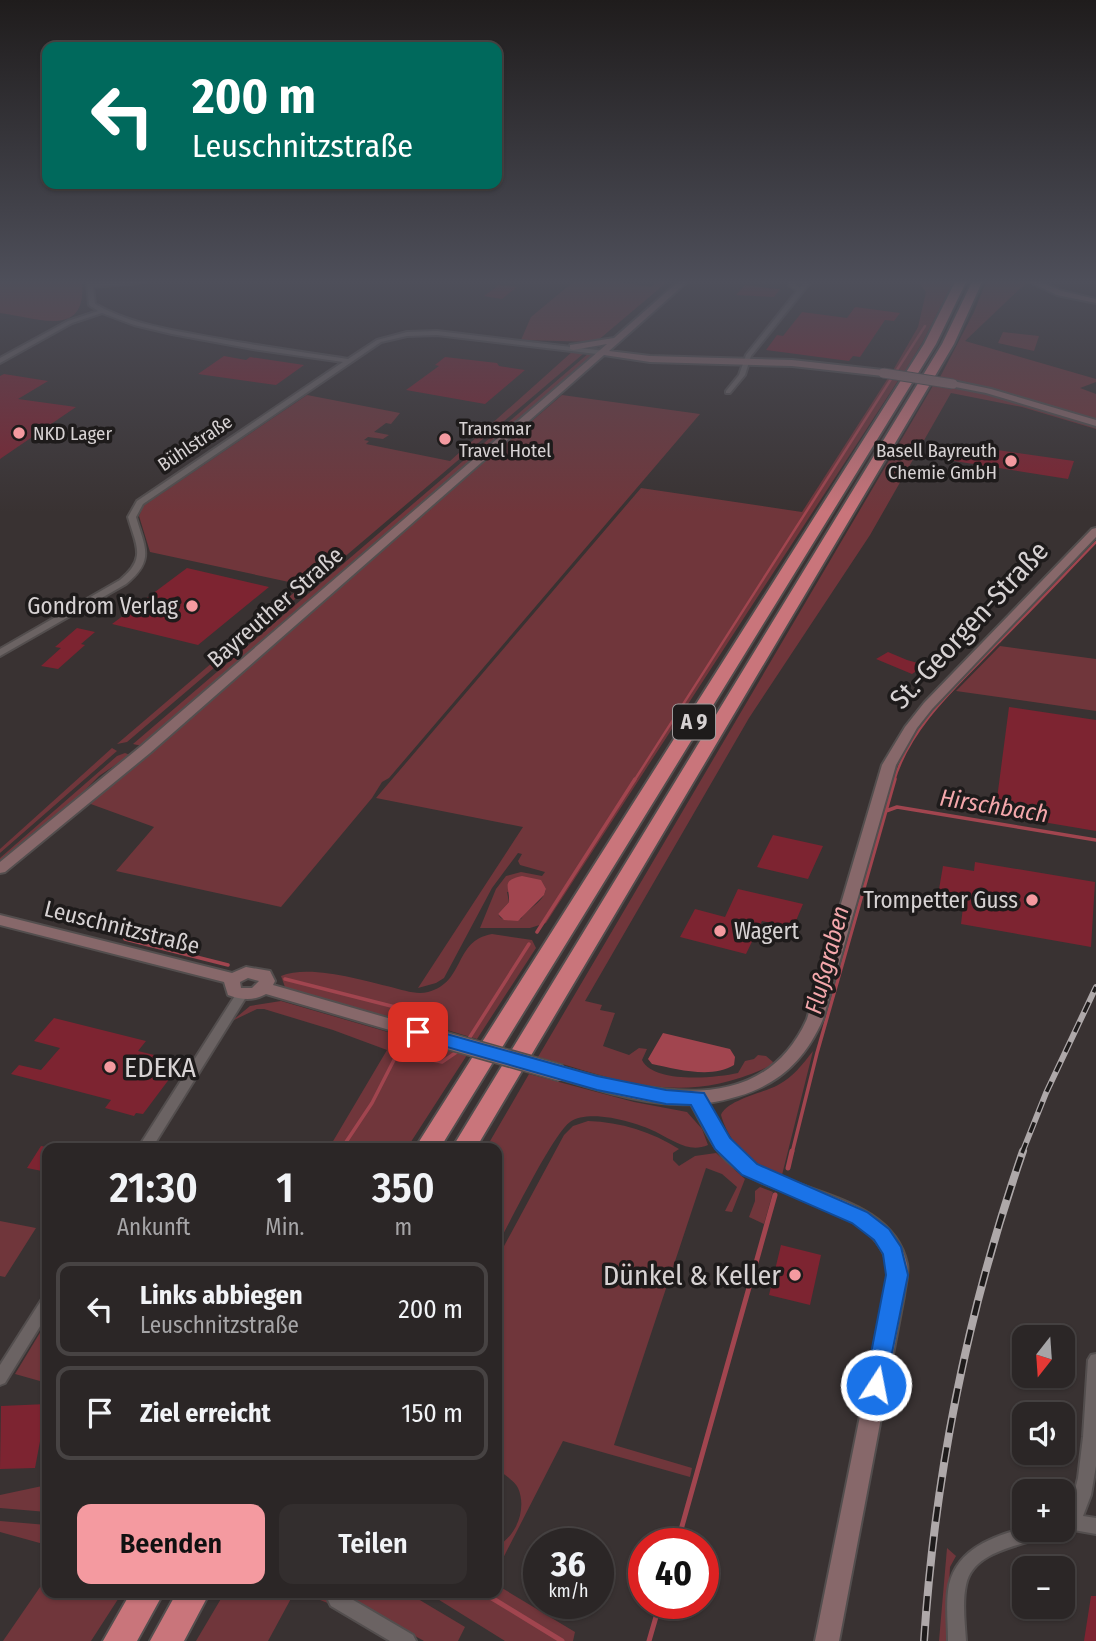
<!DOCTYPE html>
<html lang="de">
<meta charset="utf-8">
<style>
:root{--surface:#2b2626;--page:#332e2e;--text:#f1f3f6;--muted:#a6a5a7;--line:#474343;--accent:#f49aa0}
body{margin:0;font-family:"Fira Sans Condensed",sans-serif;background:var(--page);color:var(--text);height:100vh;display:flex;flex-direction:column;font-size:26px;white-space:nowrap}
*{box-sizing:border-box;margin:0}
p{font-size:23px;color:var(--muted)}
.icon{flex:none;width:38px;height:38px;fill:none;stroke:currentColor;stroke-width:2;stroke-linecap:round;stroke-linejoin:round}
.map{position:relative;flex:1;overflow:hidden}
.details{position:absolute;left:42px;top:1143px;width:460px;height:455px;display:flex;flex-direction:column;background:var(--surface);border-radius:14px;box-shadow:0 2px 5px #0004,0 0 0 2px var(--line)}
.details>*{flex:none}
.hud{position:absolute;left:42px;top:42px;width:460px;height:147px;border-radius:14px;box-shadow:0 2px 5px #0004,0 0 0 2px var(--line);background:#00695c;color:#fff;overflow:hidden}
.needle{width:46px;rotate:197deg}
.fabs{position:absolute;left:1012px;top:1325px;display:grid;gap:14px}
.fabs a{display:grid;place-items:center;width:63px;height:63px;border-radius:14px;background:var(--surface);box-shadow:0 2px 5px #0004,0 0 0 2px var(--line);font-size:35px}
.speed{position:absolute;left:523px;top:1528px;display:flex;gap:14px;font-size:35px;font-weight:700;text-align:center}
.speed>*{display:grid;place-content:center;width:91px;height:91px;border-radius:50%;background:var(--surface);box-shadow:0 2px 5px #0004,0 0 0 2px var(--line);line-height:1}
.speed small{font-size:18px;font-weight:400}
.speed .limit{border:10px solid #d22;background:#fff;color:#111}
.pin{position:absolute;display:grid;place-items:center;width:60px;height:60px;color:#fff;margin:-30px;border-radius:14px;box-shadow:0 4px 10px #0006}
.me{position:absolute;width:77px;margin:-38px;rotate:11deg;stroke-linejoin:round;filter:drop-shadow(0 0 5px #0008)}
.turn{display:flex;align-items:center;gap:24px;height:147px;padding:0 35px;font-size:32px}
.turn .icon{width:91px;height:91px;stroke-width:2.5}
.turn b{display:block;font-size:49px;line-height:60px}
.eta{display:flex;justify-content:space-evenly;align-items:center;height:119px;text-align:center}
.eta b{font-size:42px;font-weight:600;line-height:49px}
.primary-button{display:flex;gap:14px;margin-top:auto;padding:14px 35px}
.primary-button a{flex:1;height:80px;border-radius:14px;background:var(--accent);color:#111;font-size:28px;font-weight:600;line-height:80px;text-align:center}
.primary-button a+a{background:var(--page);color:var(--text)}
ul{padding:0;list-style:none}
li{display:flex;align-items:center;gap:21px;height:94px;margin:0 14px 10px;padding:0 21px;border:4px solid var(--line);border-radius:14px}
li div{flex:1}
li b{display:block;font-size:26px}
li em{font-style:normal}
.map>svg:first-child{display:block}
.green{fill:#70363b;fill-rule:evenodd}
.water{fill:#a1454f}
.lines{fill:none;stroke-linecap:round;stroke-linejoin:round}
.stream-far2{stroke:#a1454f;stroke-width:2.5}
.stream-far1{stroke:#a1454f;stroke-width:3.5}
.stream{stroke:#a1454f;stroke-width:5}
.building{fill:#7d2431}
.street-casing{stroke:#534e4e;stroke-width:4}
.secondary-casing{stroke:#534e4e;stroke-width:4}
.highway-casing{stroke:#534e4e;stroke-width:4}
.street{fill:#6b6363;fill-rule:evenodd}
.secondary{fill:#87686a;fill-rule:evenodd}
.highway{fill:#c9757b;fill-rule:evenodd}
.rail-far1-casing{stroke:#aea8a9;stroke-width:6}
.rail-casing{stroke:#aea8a9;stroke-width:8}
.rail-far1{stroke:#1e1b1b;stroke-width:3.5;stroke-dasharray:11;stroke-linecap:butt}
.rail{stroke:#1e1b1b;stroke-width:5;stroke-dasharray:15;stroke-linecap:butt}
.secondary-bridge-far1-casing{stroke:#534e4e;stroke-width:11;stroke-linecap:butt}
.secondary-bridge-casing{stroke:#534e4e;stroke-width:19;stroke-linecap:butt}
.secondary-bridge-far1{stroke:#87686a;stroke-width:9}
.secondary-bridge{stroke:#87686a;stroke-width:16}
.route{fill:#1a73e8;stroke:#114b97;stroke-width:2}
.poi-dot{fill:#f49aa0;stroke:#1e1b1b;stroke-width:2.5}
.labels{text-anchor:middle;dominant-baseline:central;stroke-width:7;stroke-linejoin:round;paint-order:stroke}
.far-poi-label{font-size:19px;fill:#d7d2d3;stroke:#1e1b1b;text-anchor:start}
.far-street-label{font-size:19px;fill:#d7d2d3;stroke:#1e1b1b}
.shield{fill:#1e1b1b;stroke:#a09b9c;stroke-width:2}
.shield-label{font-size:21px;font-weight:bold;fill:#d7d2d3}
.poi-label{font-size:23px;fill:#d7d2d3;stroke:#1e1b1b;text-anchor:end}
.street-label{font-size:23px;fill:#d7d2d3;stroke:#1e1b1b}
.water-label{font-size:24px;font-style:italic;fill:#f4a7ab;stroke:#1e1b1b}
.near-street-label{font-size:28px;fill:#d7d2d3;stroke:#1e1b1b}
.near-poi-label{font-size:28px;fill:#d7d2d3;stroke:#1e1b1b;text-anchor:start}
</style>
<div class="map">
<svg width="1096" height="1641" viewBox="0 0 1096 1641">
<rect width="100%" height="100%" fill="#393232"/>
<path class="green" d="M0 282H82C87 339 38 318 0 313Z
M573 282H618L651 287 656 282H667L596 342 521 340 531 317Z
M918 282H953L922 343 903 374 892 372 918 327 926 292Z
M986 282H1027L965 341 1096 379V382L1080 388 1096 394V420L991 389 939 379 974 312Z
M1003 332 1039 336 1034 351 998 343Z
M573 351 583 354 127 742 117 744 303 585 150 552 139 516 143 506 307 395 400 413 391 424 386 423 374 432 389 435 383 439 368 437 364 440 369 441 366 444 450 461Z
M589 353 592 355 591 359 142 746 133 744Z
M888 378 899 379 546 923 530 928H480L496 889 506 876 521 872 542 876 545 872 520 865 518 861 522 854 518 853 492 888 444 978 436 983 418 988 523 827 376 798 641 488 802 512ZM546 889C543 903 529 907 521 919 513 919 502 923 498 914L509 902 507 892Z
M934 384 987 392 1096 425V429L1022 407 951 393 870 535 749 718 585 1001 602 1005 600 1010 615 1013 603 1046 629 1055 639 1048 647 1049 642 1060C654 1084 715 1078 738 1073L745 1061 754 1059 758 1055 766 1056 773 1062 772 1065C682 1108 623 1081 538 1057Z
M562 395 700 414 389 778 382 782 372 798 281 907 116 871 154 827 88 803Z
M1000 646 1096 659V711L956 691Z
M112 748 117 751 0 853V849Z
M125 753 130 755 99 776 63 812 0 861V858L117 756Z
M492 934 532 940 536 948 477 1039 447 1030 445 1033 285 987 281 976C309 964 362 980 391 987 403 990 416 995 428 992 466 982 453 941 492 934Z
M281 1001 467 1055 407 1148H329L387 1050 333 1030 264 1009H257L232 1021 250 1006Z
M813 1051 782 1175C753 1167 729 1144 721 1115 727 1100 763 1093 778 1085 793 1077 803 1064 813 1051Z
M529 1074 634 1102 687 1112 702 1129 708 1145C689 1153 674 1141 658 1133 639 1123 590 1108 570 1122 553 1134 510 1222 497 1246V1148H486Z
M588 1121C621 1122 652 1132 679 1149L673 1153V1160L679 1166 695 1156 716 1153 745 1179 732 1212 725 1211 737 1187 722 1174 706 1168 614 1445 692 1468 690 1477 563 1441 497 1570V1546C517 1536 527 1508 518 1488 514 1480 503 1474 497 1469V1259L564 1135 573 1126Z
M760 1187 773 1192 764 1224 749 1217 755 1201V1191Z
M0 1221 36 1228 5 1277 0 1276Z
M47 1321V1383L15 1374Z
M47 1485V1512L0 1508V1495Z
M0 1521 47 1525V1545L0 1532Z
M947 1548 956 1556 950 1567 946 1641H939Z
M47 1577V1592L122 1593 91 1641H3Z
M497 1585 575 1632 573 1641H505L428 1593 497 1592Z
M225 1592H294V1593L268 1641H196Z
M303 1593H408L465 1627 458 1641H424L338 1593 330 1604Z"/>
<path class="water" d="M522 876 541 880 546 889 544 895 518 921 504 920 498 914 509 902C510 886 500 881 522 876Z
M663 1033 730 1049 735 1057 734 1065C712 1079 676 1069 652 1064L648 1059Z"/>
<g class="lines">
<path class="stream-far2" d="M634 781 925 326
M894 781C910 725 961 682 999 642 1032 609 1064 575 1096 542"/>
<path class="stream-far1" d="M886 811 897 807 1096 840
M537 932 635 779
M125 939 228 965
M285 979 399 1008 426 1004 433 1007 434 1013
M468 1040 529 944
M342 1148 372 1103 395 1058 409 1055 442 1062 461 1049
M792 1153 817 1053 895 779"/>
<path class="stream" d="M788 1168 792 1151
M677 1544 775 1195
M482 1592 562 1641
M649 1641 660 1603"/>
</g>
<path class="building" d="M499 285 517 287 502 299 484 296Z
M745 285 767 288 780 289 774 297 736 295Z
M855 307 900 313 894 321 885 320 860 357 853 356 849 361 766 350 777 335 783 336 802 312 847 318Z
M224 356 246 360 250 357 304 365 276 385 198 374Z
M445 357 497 363 499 366 525 370 485 404 406 390 439 366 435 365Z
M4 374 48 381 18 399 76 407 0 459V376Z
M956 444 1074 461 1068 479 948 460Z
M187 568 269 587 198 645 112 624Z
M77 628 95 632 81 644 85 645 58 669 41 666 61 648 55 647Z
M888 652 907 660 925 665 912 674 876 659Z
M1009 707 1096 720V831L995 814Z
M773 835 823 846 808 879 757 867Z
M975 862 1095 882 1091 947 961 924 964 899 938 895 943 866 974 871Z
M738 889 803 904 793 928 762 921 746 954 680 937 695 909 725 917Z
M54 1018 146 1041 138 1051 182 1062 143 1114 136 1113 134 1116 105 1108 111 1100 11 1074 19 1065 41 1070 60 1048 34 1041Z
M41 1146 47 1147V1172L27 1168Z
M781 1245 821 1255 810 1305 769 1295Z
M47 1404 35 1468 0 1469 1 1406Z
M1091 1596H1096V1641H1084Z"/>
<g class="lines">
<g class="street-casing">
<path id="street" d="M87 282H147L93 287 95 304C125 321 159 328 193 334 244 344 296 351 348 359L377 340 407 332 437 331 605 351 608 353 605 355 437 335 407 336 381 342 143 504 136 517C145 548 155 560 126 584L0 656V649L120 580C147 558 136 546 128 517L137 501 343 362 253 349 172 334 134 325 102 313 72 323 0 363V358L68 321 98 311 89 305Z
M789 282H796L795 284 800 288 803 284 800 282H807L809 284 751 356 745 375 730 393H726V391L739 375 746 355 797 291 789 285Z
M242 990 246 991 248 994 152 1148H138L238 991Z
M47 1297V1315L5 1383 0 1385V1365L42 1299Z
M1096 1354V1466L1091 1495 1083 1516 1096 1518V1534L1068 1529 1062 1531 1059 1530H1062V1515L1071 1506 1078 1478 1083 1437 1088 1360 1091 1355Z
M1024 1528V1530H1051L1049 1535C1022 1546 973 1550 966 1585 962 1603 965 1623 966 1641H948C948 1624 946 1607 948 1591 953 1551 990 1537 1024 1528Z
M335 1592 343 1594 413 1635 416 1641H390L331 1606 328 1600 331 1594Z"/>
</g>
<g class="secondary-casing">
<path id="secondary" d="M678 282H687L609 351 650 356 792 360 883 370 887 373 883 376 792 366 650 362 604 355 150 753 5 872 0 873V862L140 747 607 344 573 350 570 349V345L614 338Z
M1030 282H1041L1062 291 1096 299V303L1057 295Z
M953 381 991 389 1096 420V426L986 393 950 386 949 384Z
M1096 528V537L932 709 917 728 896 765 823 1019C800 1072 764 1094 708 1103 718 1121 727 1142 744 1156 790 1195 892 1193 907 1264 909 1274 905 1286 904 1296L839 1641H815L884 1296C886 1286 889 1274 887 1264 876 1208 773 1198 733 1166 713 1151 703 1125 691 1104 646 1106 599 1090 555 1077L553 1073 555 1069 561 1067C647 1090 760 1123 807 1019L882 765 905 727 924 703 1092 529Z
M0 915 232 973 246 967 270 971 275 981 273 985 447 1035 449 1039 447 1043 441 1045 266 994C253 1001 242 1000 228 995L224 982 0 925ZM248 978 259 981 252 988H241L240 982Z"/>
</g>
<g class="highway-casing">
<path id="highway" d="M955 282H966L936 344 440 1148H415L924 344Z
M972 282H982L954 344 476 1148H452L942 344Z
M131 1592H164L137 1641H103Z
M177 1592H210L184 1641H150Z"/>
</g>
<use href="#street" class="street"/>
<use href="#secondary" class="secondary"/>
<use href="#highway" class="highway"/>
<g class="rail-far1-casing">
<path id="rail-far1" d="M1022 1153 1046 1093 1096 987"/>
</g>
<g class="rail-casing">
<path id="rail" d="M924 1641C935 1474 968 1309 1023 1151"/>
</g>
<use href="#rail-far1" class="rail-far1"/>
<use href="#rail" class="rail"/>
<g class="secondary-bridge-far1-casing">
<path id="secondary-bridge-far1" d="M883 373 953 384"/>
</g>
<g class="secondary-bridge-casing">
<path id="secondary-bridge" d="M441 1039 561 1073"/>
</g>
<use href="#secondary-bridge-far1" class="secondary-bridge-far1"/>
<use href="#secondary-bridge" class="secondary-bridge"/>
</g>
<linearGradient id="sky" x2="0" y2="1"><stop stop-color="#1f1c1c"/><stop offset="0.55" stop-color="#4e4f5a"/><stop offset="1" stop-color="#4e4f5a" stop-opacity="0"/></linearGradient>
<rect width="1096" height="512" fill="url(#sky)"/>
<path class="route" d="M418 1026 597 1076 666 1090 704 1093 730 1138 757 1164 867 1212 889 1229 901 1247 908 1275 884 1392 876 1395 868 1392 865 1385 886 1275 883 1254 874 1240 852 1223 742 1175 715 1149 691 1105 666 1104 597 1090 412 1037 409 1032 412 1028Z"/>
<g class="poi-dot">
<circle cx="19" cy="433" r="7"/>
<circle cx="445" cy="439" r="7"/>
<circle cx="1011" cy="461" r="7"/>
<circle cx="192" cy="606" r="7"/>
<circle cx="1032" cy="900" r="7"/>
<circle cx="720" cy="931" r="7"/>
<circle cx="110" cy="1067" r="7"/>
<circle cx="795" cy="1275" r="7"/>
</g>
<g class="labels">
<g class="far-poi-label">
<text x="459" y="428">Transmar<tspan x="459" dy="22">Travel Hotel</tspan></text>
<text x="33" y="433">NKD Lager</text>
<text x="997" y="450" text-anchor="end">Basell Bayreuth<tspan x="997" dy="22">Chemie GmbH</tspan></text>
</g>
<g class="far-street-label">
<text transform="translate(195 443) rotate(-34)">Bühlstraße</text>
</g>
<rect class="shield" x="673" y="704.5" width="42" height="35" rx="5"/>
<g class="shield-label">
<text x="694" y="722">A 9</text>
</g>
<g class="poi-label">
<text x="178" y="606">Gondrom Verlag</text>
<text x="1018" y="900">Trompetter Guss</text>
<text x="734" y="931" text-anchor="start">Wagert</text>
</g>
<g class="street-label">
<text transform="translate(275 607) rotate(-41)">Bayreuther Straße</text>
<text transform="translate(122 927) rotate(14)">Leuschnitzstraße</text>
</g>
<g class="water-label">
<text transform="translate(994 806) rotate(9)">Hirschbach</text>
<text transform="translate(827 960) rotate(-75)">Flußgraben</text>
</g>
<g class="near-street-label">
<text transform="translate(969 625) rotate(-47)">St.-Georgen-Straße</text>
</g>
<g class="near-poi-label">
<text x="124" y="1067">EDEKA</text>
<text x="781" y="1275" text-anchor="end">Dünkel &amp; Keller</text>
</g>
</g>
</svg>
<div class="fabs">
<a><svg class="needle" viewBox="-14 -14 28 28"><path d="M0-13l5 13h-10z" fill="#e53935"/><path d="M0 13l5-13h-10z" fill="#a6a5a7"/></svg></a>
<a><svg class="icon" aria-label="sound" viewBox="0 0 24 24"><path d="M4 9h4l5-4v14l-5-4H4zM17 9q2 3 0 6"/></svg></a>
<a>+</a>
<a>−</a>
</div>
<div class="speed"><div>36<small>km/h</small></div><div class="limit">40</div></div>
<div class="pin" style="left:418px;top:1032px;background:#d93025"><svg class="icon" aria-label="arrive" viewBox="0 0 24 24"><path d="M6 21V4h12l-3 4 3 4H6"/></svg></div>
<svg class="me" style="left:876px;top:1385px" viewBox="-20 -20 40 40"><circle r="17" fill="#1a73e8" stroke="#fff" stroke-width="3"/><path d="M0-11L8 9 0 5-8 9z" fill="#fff"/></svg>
<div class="hud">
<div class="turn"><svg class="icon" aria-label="left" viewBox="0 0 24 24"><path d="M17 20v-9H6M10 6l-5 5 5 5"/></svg><div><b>200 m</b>Leuschnitzstraße</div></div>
</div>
<section class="details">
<div class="eta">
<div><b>21:30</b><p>Ankunft</p></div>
<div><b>1</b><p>Min.</p></div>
<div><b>350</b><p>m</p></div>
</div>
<ul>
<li><svg class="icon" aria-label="left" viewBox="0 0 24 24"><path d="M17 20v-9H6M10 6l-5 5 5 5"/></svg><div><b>Links abbiegen</b><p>Leuschnitzstraße</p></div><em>200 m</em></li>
<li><svg class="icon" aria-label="arrive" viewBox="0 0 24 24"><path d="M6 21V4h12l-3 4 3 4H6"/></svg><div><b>Ziel erreicht</b></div><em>150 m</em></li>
</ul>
<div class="primary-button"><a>Beenden</a><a>Teilen</a></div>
</section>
</div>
